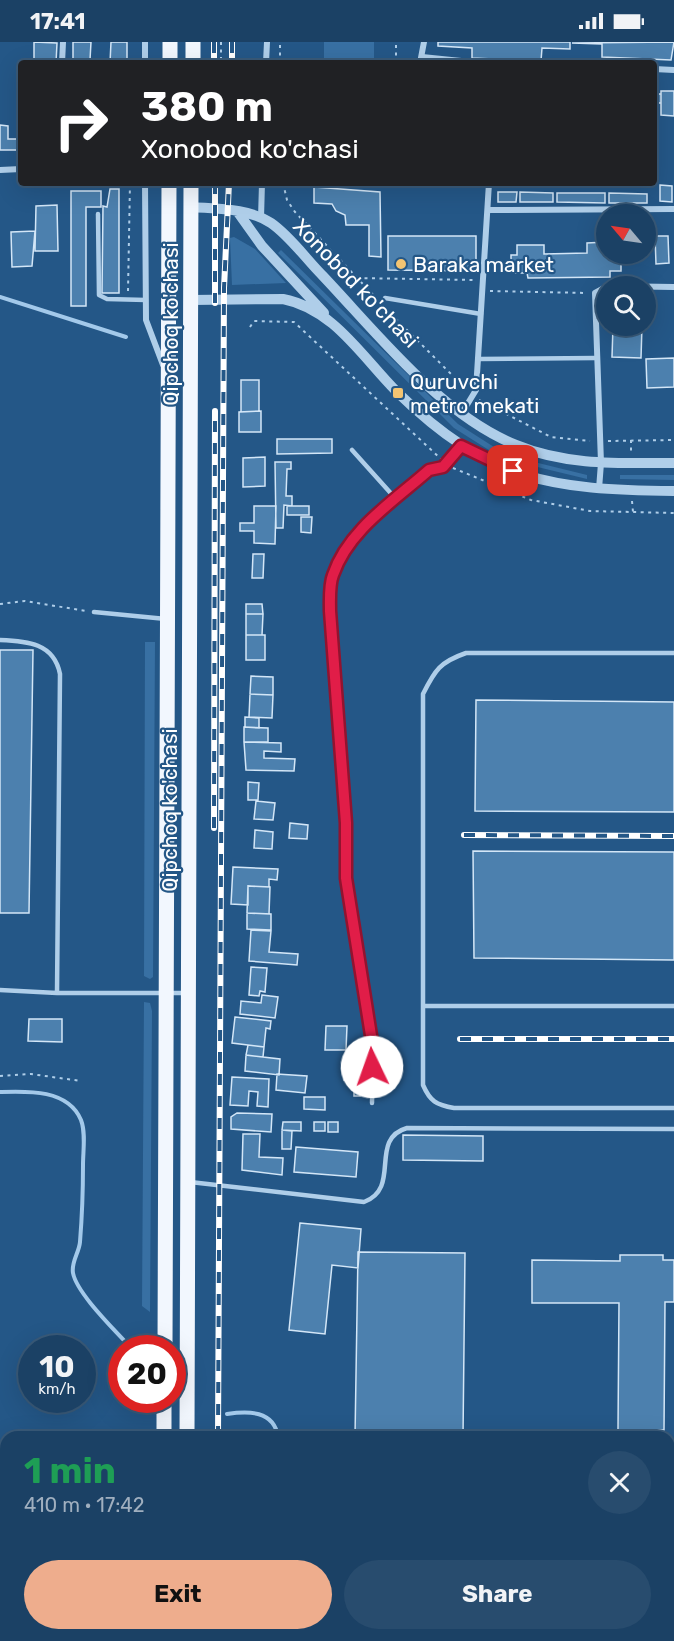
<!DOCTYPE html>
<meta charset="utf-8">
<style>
:root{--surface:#1b4165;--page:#284c6e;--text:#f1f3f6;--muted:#a0afbf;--line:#395a79;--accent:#eead8d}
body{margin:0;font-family:Rubik,sans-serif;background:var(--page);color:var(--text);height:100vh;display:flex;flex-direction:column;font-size:22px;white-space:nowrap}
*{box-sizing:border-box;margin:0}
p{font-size:20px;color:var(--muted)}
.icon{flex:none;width:33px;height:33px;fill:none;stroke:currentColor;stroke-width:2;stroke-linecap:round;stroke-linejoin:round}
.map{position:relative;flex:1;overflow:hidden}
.drawer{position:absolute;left:0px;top:1389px;width:675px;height:210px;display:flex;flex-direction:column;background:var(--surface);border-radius:18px 18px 0 0;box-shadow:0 6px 24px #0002,0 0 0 2px var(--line)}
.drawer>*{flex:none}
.top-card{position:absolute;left:18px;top:18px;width:639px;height:126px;border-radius:6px;box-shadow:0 6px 24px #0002,0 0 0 2px var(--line);background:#202124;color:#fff;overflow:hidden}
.needle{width:39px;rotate:299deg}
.buttons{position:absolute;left:596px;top:162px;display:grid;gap:12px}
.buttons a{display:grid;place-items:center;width:60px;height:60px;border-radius:50%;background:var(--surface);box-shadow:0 6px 24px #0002,0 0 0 2px var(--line);font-size:30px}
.speed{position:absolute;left:18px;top:1293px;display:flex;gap:12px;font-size:30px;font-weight:700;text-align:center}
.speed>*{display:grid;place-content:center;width:78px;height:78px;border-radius:50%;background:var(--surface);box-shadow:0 6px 24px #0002,0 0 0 2px var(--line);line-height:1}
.speed small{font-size:15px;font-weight:400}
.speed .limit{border:9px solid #d22;background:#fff;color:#111}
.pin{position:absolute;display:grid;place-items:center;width:51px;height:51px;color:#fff;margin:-26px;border-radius:12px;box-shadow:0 3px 9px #0006}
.me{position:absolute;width:66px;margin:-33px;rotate:357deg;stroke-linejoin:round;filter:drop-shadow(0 0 4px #0008)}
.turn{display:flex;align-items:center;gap:21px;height:126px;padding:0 24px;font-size:27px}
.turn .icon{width:78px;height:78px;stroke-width:2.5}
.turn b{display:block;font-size:42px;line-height:51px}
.round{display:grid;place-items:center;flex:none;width:63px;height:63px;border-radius:32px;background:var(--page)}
.summary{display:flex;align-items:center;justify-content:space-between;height:102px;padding:0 24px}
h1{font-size:36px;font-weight:700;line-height:45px;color:#1e9e55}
.primary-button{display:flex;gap:12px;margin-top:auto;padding:12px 24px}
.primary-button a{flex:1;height:69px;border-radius:36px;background:var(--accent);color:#111;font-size:24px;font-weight:700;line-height:69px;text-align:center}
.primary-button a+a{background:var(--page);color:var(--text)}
.status{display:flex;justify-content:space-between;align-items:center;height:42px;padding:0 30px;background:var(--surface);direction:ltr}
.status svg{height:16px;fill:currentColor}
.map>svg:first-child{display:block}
.green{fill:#3870a3}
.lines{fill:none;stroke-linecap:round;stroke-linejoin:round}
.stream{stroke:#a3c9ea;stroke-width:4}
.building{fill:#4c80ae;stroke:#d3e6f7;stroke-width:1.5}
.path{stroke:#afcee9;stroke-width:2;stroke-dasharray:3 4.5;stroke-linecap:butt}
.service{stroke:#afcee9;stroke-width:4.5}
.minor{stroke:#afcee9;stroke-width:6}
.tertiary{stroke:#afcee9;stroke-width:10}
.primary{stroke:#f2f7fe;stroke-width:15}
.rail-casing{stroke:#fff;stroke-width:6}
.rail{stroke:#245787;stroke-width:4;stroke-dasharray:11;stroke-linecap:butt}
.route-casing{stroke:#92132f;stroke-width:15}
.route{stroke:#e11d48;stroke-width:10}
.poi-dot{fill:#f3c472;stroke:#245787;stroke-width:2}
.labels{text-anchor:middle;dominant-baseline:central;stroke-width:4.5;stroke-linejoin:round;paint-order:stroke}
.poi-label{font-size:21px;fill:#fff;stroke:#245787;text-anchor:start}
.street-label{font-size:21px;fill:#fff;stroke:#245787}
</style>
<div class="status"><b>17:41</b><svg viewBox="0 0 49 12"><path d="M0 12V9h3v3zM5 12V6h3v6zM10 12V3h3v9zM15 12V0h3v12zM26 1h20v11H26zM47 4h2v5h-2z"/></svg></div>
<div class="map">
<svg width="674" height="1599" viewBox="0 0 674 1599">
<rect width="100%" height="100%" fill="#245787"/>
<path class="green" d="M324 0H374V21H324Z
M234 195 255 207 286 241 232 243 230 196Z
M281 208 458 382 494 405 522 417 587 433V437L521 421 492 410 454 386 278 211Z
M620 433H674V438L620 437Z
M145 600H155L153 935 150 937 144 934Z
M144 960 150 961 152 969 150 1270 142 1264Z"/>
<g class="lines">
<path class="stream" d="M0 255 126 295
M0 1050C27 1049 68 1047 81 1078 86 1091 83 1109 83 1123 83 1149 82 1175 80 1200 79 1211 71 1220 73 1231 77 1252 116 1289 131 1306
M227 1372C248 1369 274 1368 278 1395
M278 1593 279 1599"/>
</g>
<path class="building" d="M34 0 57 1 56 21H34Z
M73 0H91L90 18H110V21H73Z
M111 0H127V21H110Z
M438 0H570V7L542 6 541 19 472 16V6L438 4Z
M674 0 671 18 602 15V2L572 1Z
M661 49H674V74L661 73Z
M654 52H661V61H654Z
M0 83 8 84V97H21V108H0Z
M660 143 672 144V160L660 159Z
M314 145 380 150 381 215 369 214V183H346L345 173 336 169 332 162 314 161Z
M110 147H119V251H102L103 164 107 165Z
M71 149H101V165H86V264H71Z
M498 150H517L516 160H498Z
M520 150 553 151V160H520Z
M557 151H605V161L557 160Z
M609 151 647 152V161H609Z
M57 163 58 209H35L36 164Z
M35 189 32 224 12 225 11 190Z
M388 194H476V229L388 228Z
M655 194H668L669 221 656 222Z
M606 200V212H621V229H610V235L528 236 527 231H511V213H517V203H544V212L587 211V201Z
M613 284H642L641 316 612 315Z
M674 316V345L647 346 646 317Z
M241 338H259V369L241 370Z
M261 369V390H239V370Z
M277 397H332V411L277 412Z
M265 415V444L243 445V416Z
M275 420H291V427H287L286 454H292V464L284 463 283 486H276Z
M254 464H276L275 502 254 501V489H240V481H254Z
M287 464H309V473H287Z
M301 475H312L311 491 301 490Z
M253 512H264L263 536H252Z
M246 562H262L263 572H246Z
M246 572H263L262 593H246Z
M246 593H265V618H246Z
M0 608H33L29 871H0Z
M251 634 273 635V653L250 652Z
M250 652 273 653 272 676 249 675Z
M476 658 674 660V770L475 769Z
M245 675 259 676V686L245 685Z
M244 685 268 686V700H244Z
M244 700 281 701V710L264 709V716L295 717 294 729 246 728Z
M248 740 259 741 258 758H248Z
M256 759 275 761 273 778 254 777Z
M290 781 308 783 307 797 289 796Z
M255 788 273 790 272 807 254 806Z
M473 809 674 810V918L474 916Z
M233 825 278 827 277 838 269 837V845L248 844V863L231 862Z
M248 844 270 845 269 872 247 871Z
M247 871 271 872V888L247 887Z
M251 888 271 889 269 910 298 912 297 923 249 919Z
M251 925 267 926 265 950 260 949 259 954 249 953Z
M262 953 278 955 275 976 240 972 241 959 261 961Z
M235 975 271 979 270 987 266 986 264 1005 232 1001Z
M29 977H62V1000L28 999Z
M326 984H347L346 1008H325Z
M248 1003 264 1005 263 1015 246 1013Z
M352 1009H361V1014H352Z
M246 1013 280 1017 279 1033 245 1029Z
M350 1014H362V1039L344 1038V1025H350Z
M277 1032 307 1034 305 1051 276 1048Z
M232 1035 269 1037 268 1065 257 1064 258 1050 249 1049 248 1064 230 1063Z
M354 1046H360V1054H354Z
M304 1055H325V1068L304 1067Z
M237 1071 272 1072 271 1090 231 1087V1075Z
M283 1080H301V1089L282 1088Z
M314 1080H325V1089H314Z
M328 1080H338V1090H328Z
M282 1088 292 1089 291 1107H282Z
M243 1092H260L259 1115 283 1116 282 1133 242 1128Z
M403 1093 483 1094V1119L403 1118Z
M296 1105 358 1110 356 1135 294 1130Z
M300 1181 361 1187 358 1226 332 1223 325 1292 289 1288Z
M358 1210 465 1211 463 1395H355Z
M620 1213H663V1218H674V1260H665L664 1388H618L619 1261H532V1218L620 1219Z
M669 1448H674V1599H490V1593H669Z
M22 1593H28L36 1597 35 1599H20Z
M352 1593H460L459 1599H352Z"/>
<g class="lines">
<path class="path" d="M221 0V21
M280 21V0
M396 21V0
M402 21 413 17
M283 141 287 158 295 170 377 257
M357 236 474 238
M128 249 130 141
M490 249 586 251
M385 266 466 347
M250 285 254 279 294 280 441 417
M479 358 551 395 590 399
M631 398V409
M608 399 674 398
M453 426 531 458 590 469 674 471
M632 459 633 470
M0 562 25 559 86 569
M0 1034 31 1032 81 1039"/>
<path class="service" d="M98 172 99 253 107 257 146 258
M385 256 481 272
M479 317 596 316
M352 408 396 457
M94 570 166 577
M0 598C27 599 54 601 60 632L57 951
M674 611H466C440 620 435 628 423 652V1043C430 1059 436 1063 454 1066H674
M0 948 57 951H187
M423 964H674
M372 1061 373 1006 346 836V781L330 569C330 558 329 544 333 533 348 488 394 458 429 428L443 425 461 404
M190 1140 364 1160C402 1146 368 1097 407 1086L674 1087"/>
<path class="minor" d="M422 15 481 21
M62 21 63 0
M145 21V0
M266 21 267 0
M420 21 424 0
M654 27 674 28
M0 128 21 127
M145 141 146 278 163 323
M488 168 674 167
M261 176 262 141
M607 244 674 245
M462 371 476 348 489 141
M599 447 601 421 595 251 606 245"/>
<path class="tertiary" d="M191 165C216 167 249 166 271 181 290 194 306 217 322 233 378 292 440 372 516 403 567 424 621 421 674 421
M237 169 262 204 324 271
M191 258 283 257C334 267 362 315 397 350 488 439 551 448 674 449
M139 1599V1593"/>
<path class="primary" d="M170 21V0
M193 21V0
M165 1306 169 141
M164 1395V1358
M187 1395 191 141
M163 1599V1593
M186 1599V1593"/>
<g class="rail-casing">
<path id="rail" d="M214 0V21
M232 0V21
M215 141V261
M214 786 215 369
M464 793 674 794
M460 997H674
M218 1395 224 246 229 141
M217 1599V1593"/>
</g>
<use href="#rail" class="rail"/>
</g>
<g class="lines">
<g class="route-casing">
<path id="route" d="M372 1025 373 1006 346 836V781L330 569C330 558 329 543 333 533 348 488 394 459 429 428L443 425 461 404 513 429"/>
</g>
<use href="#route" class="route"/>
</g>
<g class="poi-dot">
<circle cx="401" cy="222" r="6"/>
<rect x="392" y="345" width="12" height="12" rx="3"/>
</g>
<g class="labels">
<g class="poi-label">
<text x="413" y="222">Baraka market</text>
<text x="410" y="339">Quruvchi<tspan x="410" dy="24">metro mekati</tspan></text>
</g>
<g class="street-label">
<text transform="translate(356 241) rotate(46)">Xonobod ko'chasi</text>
<text transform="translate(170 282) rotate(-90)">Qipchoq ko'chasi</text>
<text transform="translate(169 768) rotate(-90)">Qipchoq ko'chasi</text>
</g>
</g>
</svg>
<div class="buttons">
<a><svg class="needle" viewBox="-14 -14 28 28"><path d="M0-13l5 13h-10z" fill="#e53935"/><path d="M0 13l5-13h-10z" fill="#a0afbf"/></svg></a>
<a><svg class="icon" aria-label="search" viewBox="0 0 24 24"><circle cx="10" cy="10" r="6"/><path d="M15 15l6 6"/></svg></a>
</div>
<div class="speed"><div>10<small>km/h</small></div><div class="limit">20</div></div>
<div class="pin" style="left:513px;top:429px;background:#d93025"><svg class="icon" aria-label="arrive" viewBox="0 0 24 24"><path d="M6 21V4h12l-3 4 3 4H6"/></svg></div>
<svg class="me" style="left:372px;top:1025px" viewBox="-20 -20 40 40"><circle r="19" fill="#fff"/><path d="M0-13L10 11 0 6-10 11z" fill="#e11d48"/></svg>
<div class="top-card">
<div class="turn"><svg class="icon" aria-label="right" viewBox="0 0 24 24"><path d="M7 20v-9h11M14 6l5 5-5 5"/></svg><div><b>380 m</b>Xonobod ko'chasi</div></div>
</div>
<section class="drawer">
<div class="summary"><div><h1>1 min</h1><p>410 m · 17:42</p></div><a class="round"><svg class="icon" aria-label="close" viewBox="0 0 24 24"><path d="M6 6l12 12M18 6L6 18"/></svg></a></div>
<div class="primary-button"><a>Exit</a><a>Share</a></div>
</section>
</div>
